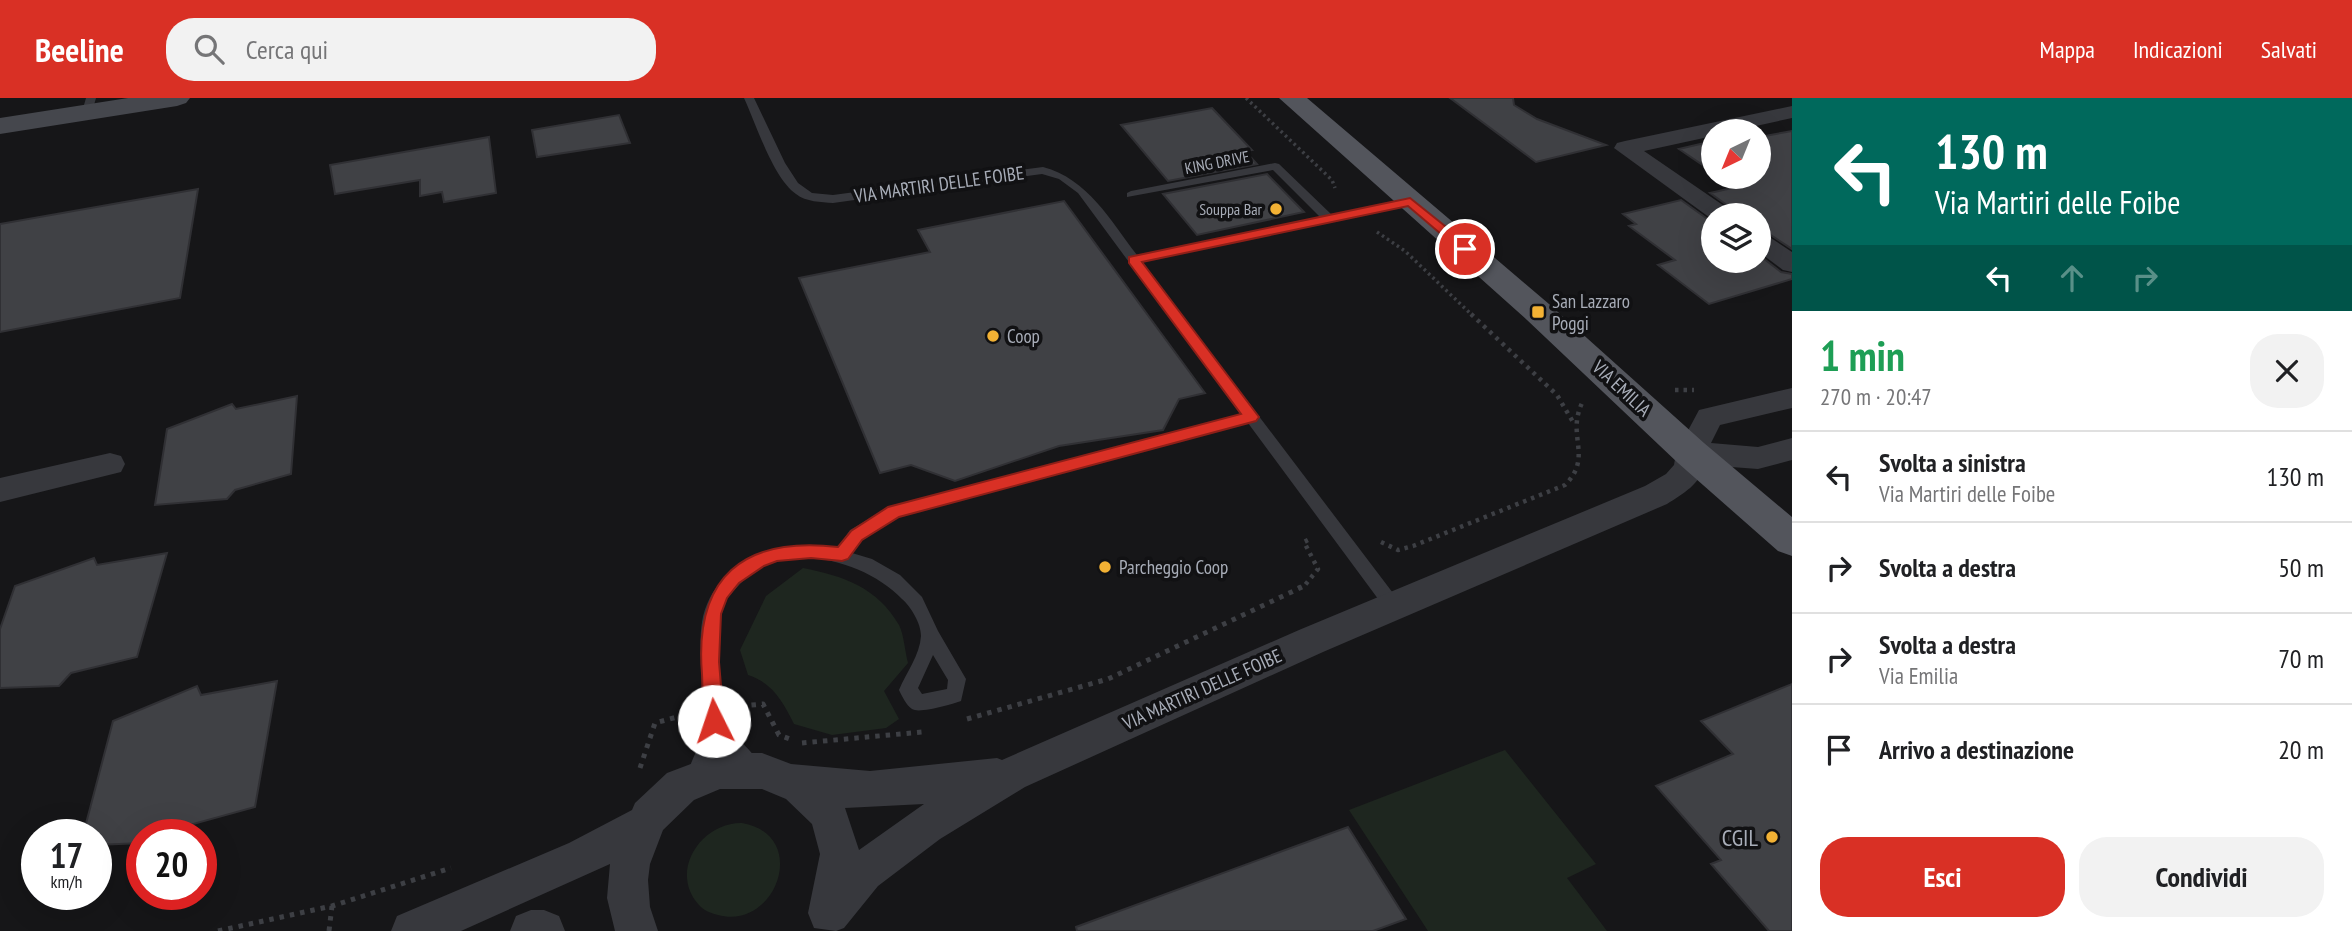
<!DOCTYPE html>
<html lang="it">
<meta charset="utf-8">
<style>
:root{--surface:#fff;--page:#f2f2f2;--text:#202124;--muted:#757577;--line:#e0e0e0;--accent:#d93025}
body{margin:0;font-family:"PT Sans Narrow",sans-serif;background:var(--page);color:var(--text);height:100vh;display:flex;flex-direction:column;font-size:26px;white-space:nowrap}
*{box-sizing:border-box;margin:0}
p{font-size:23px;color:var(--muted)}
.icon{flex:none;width:38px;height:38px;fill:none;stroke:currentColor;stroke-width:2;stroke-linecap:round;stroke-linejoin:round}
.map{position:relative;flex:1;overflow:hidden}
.details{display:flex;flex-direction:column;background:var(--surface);width:560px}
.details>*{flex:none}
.banner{background:#00695c;color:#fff;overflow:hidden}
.needle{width:46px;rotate:223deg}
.buttons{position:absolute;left:1701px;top:21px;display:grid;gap:14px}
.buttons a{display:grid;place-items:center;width:70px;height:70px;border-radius:50%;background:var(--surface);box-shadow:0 7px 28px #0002;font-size:35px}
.speed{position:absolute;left:21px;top:721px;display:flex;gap:14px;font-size:35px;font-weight:700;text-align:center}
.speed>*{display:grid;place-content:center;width:91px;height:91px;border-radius:50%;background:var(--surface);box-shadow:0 7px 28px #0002;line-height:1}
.speed small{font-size:18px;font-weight:400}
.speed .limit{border:10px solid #d22;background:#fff;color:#111}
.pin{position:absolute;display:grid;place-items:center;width:60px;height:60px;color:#fff;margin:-30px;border:4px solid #fff;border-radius:50%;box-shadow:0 2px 7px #0007}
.me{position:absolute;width:77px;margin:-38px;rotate:356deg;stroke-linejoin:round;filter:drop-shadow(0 0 5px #0008)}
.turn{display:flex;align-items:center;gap:24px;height:147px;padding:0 28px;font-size:32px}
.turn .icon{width:91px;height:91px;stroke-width:2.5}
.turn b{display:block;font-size:49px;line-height:60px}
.lanes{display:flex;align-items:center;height:66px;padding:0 28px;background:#0003;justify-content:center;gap:35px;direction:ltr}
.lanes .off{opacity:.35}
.round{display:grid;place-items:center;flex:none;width:74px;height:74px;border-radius:28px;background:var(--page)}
.headline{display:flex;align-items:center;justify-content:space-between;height:119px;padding:0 28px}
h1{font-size:42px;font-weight:700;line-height:52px;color:#1e9e55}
.primary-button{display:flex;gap:14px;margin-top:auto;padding:14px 28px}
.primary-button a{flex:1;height:80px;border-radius:28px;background:var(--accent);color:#fff;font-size:28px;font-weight:700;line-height:80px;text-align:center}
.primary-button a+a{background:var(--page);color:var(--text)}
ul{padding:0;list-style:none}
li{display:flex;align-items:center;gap:21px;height:91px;padding:0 28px;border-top:2px solid var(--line)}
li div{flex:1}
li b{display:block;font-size:26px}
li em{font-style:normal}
header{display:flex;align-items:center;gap:42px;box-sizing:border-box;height:98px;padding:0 35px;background:var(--accent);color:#fff}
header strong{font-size:33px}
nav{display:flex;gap:38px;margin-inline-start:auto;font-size:24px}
.search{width:490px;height:63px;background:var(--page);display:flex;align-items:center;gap:18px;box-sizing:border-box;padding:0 24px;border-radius:28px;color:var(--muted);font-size:26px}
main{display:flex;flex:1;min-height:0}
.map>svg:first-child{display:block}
.green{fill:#1e261f}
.building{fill:#404145;stroke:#303034;stroke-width:2}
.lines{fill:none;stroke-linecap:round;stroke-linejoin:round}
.path-far2{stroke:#3d3f44;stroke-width:3.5;stroke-dasharray:2.5 3.5;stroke-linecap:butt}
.path-far1{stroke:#3d3f44;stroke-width:4.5;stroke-dasharray:3.5 5;stroke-linecap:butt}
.path{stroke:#3d3f44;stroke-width:5;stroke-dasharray:4.5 6;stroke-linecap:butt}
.service{fill:#37383d;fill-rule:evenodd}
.minor{fill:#37383d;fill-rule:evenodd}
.secondary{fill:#45474d;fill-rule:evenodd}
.primary{fill:#53555c;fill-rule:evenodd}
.route{fill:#d93025;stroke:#8d1f18;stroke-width:2}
.poi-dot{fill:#f2b134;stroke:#111113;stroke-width:2.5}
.labels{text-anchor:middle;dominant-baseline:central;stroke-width:7;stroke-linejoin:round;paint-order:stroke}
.far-street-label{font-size:16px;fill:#a8adb8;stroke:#111113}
.far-poi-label{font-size:16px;fill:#a8adb8;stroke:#111113;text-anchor:end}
.street-label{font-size:19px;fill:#a8adb8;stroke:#111113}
.poi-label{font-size:19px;fill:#a8adb8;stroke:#111113;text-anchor:start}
.near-poi-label{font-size:23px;fill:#a8adb8;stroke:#111113;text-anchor:end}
</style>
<header>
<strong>Beeline</strong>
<div class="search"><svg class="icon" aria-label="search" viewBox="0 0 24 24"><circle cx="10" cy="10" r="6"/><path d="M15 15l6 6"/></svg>Cerca qui</div>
<nav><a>Mappa</a><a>Indicazioni</a><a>Salvati</a></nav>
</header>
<main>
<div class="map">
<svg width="1792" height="833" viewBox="0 0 1792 833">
<rect width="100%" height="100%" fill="#161618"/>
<path class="green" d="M803 470C843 478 877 489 899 527 904 537 905 554 908 565L884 593 899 621 886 630 832 637 794 626C783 604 773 585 748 577L740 552 766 498Z
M1505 652 1596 766 1567 780 1607 833H1428L1349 712Z
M742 725C811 737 776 833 718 817 711 815 704 813 699 807 668 773 702 724 742 725Z"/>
<path class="building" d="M1450 0H1513L1514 7 1537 21 1606 47 1536 64Z
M1212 10 1252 52 1245 53 1257 66 1168 83 1121 27Z
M619 17 630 45 537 59 532 32Z
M1792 33V151L1769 136 1759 133V117H1737L1731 110 1710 95 1736 89 1720 79H1759V39Z
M489 39 496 95 444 104 442 94 420 98V82L335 96 330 67Z
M1713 43V74L1679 51Z
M1267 76 1304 114 1197 137 1163 96Z
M198 91 180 200 0 234V126Z
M1681 102 1713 125V163H1759V157L1781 174 1792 176V181L1709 206 1658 167 1675 162 1629 128 1636 126 1623 116Z
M1064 103 1205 295 1179 301 1163 332 1059 348 955 383 911 367 880 375 799 180 930 154 918 132Z
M297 298 291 376 235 392 227 401 155 407 167 331 232 306 236 311Z
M167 455 137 559 71 575 59 588 0 590V531L15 488 94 460 97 467Z
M277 583 255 709 182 729 176 737H142V745L96 747V737H83L113 623 197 588 201 597Z
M1792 586V833H1769L1711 766 1721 762 1656 688 1733 656 1701 623Z
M1348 729 1406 821 1373 833H1077L1076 829Z"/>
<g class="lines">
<path class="path-far2" d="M1246 0 1332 82 1335 90
M1377 134 1405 153 1473 218"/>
<path class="path-far1" d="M1471 216 1557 297 1573 324
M1675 292H1694
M1381 444 1398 452 1413 448 1565 387C1594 358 1565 338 1583 303
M1298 490 1305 487 1318 471 1304 444 1310 441"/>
<path class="path" d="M741 608 763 606 779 637 790 641
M967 621 1108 581 1302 489
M802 645 922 634
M640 670 655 625 688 616
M218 833 332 808 451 770
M329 833 332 808"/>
<path class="service" d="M86 0H96L92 14 87 17 82 14Z
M744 0H754L785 65 798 85 812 95 833 97 1043 69C1088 81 1110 122 1137 157L1320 119 1273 72 1127 99V95L1131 93 1275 65 1279 66 1332 117 1414 101 1416 104 1410 108 1142 164 1399 503 1401 508 1399 513 1393 515 1387 513 1248 325 899 419 862 442 852 455 872 461 900 477 922 499 938 533 966 581 961 603C953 606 919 616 912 611 906 607 902 598 899 592 906 575 920 557 921 538 921 525 911 509 902 501 863 461 781 440 739 487 733 494 726 500 723 508 717 525 717 544 718 561 719 574 719 609 723 620 729 636 754 652 762 670L760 676 753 679 746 676 717 641 701 688 694 691 687 688 684 682C691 664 704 640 705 621 706 588 697 557 702 524 713 462 782 439 837 451L850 432 888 410 1241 316 1078 95 1059 81 1042 76 833 105C821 104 806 104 796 96 773 80 756 26 744 0ZM933 557 948 582 947 591 922 596 918 590Z"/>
<path class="minor" d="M1792 8V20L1733 33H1713V38L1644 53 1730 112 1734 117H1713V122L1614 50 1617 45 1625 43Z
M1759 135 1768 138 1792 154V174L1783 172 1759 154Z
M1792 290V310L1720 327 1711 345 1758 349 1792 340V362L1758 371 1705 367C1700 386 1683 396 1667 406L1323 554 1025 689 940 741 878 788 844 830 836 833 814 830 808 815 820 756 812 726 786 701 762 691H720L694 702 663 732 650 766 648 782 650 809 658 833H615L607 800 610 766 461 833H391L397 818 569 745 632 712 635 705 667 675 720 655H762L791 666 870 673 997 660 1002 662 1299 532 1645 388 1666 376 1674 367 1676 355 1699 312ZM924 706 859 752 845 710Z
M110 355 121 358 125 366 121 374 0 404V380Z
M531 812H544L559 818 565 833H510L516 818Z"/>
<path class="secondary" d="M128 0H190L186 5 177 8 0 36V20Z"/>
<path class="primary" d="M1279 0H1307L1549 206 1704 345 1792 419V458L1778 453 1678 365 1527 222Z"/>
</g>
<path class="route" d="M1410 100 1470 148V153H1461L1408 108 1142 164 1256 315 1259 319 1256 323 899 419 862 442 848 461 842 463 811 460 777 463 764 468 739 485 727 500 721 516 719 564 724 623 721 629 714 631 708 629C701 614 703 592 702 576 694 479 743 438 838 449L851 433 888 409 1241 316 1129 165V159Z"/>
<g class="poi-dot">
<circle cx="1276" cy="111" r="7"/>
<rect x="1531" y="207" width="14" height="14" rx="3.5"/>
<circle cx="993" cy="238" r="7"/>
<circle cx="1105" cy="469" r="7"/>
<circle cx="1772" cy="739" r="7"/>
</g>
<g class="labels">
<g class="far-street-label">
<text transform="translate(1217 64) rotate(-11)">KING DRIVE</text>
</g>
<g class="far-poi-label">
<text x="1262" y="111">Souppa Bar</text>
</g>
<g class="street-label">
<text transform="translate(939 86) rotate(-8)">VIA MARTIRI DELLE FOIBE</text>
<text transform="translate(1622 290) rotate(43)">VIA EMILIA</text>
<text transform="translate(1202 591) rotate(-24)">VIA MARTIRI DELLE FOIBE</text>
</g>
<g class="poi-label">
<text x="1552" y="203">San Lazzaro<tspan x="1552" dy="22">Poggi</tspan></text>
<text x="1007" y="238">Coop</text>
<text x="1119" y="469">Parcheggio Coop</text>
</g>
<g class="near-poi-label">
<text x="1758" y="739">CGIL</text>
</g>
</g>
</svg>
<div class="buttons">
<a><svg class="needle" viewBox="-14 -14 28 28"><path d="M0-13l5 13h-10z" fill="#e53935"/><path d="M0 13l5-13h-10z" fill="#757577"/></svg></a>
<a><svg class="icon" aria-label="layers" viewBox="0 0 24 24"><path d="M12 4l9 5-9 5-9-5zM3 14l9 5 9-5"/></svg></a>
</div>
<div class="speed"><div>17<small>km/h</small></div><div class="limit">20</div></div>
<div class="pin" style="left:1465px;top:151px;background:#d93025"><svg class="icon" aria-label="arrive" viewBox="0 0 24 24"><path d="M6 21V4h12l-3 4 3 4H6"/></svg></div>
<svg class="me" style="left:714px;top:623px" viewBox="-20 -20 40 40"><circle r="19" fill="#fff"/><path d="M0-13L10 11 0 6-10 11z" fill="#d93025"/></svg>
</div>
<section class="details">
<div class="banner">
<div class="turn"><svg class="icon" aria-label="left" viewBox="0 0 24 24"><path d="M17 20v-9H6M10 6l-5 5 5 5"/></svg><div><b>130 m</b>Via Martiri delle Foibe</div></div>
<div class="lanes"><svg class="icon" aria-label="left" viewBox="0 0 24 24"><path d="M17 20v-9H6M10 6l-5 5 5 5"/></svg><svg class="icon off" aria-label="ahead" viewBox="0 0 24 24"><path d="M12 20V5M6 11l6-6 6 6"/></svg><svg class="icon off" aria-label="right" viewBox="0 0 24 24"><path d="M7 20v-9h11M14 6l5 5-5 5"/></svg></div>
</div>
<div class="headline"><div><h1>1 min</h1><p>270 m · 20:47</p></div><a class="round"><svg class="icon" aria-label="close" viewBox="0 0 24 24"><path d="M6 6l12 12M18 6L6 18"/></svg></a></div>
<ul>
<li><svg class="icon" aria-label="left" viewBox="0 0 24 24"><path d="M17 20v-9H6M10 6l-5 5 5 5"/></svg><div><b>Svolta a sinistra</b><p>Via Martiri delle Foibe</p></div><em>130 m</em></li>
<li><svg class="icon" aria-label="right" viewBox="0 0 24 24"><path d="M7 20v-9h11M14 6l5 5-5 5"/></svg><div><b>Svolta a destra</b></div><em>50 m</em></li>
<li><svg class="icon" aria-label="right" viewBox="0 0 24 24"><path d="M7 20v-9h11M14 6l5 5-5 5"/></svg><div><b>Svolta a destra</b><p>Via Emilia</p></div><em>70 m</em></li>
<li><svg class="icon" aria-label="arrive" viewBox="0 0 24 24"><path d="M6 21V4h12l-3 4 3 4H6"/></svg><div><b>Arrivo a destinazione</b></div><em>20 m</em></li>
</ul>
<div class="primary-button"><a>Esci</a><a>Condividi</a></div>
</section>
</main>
